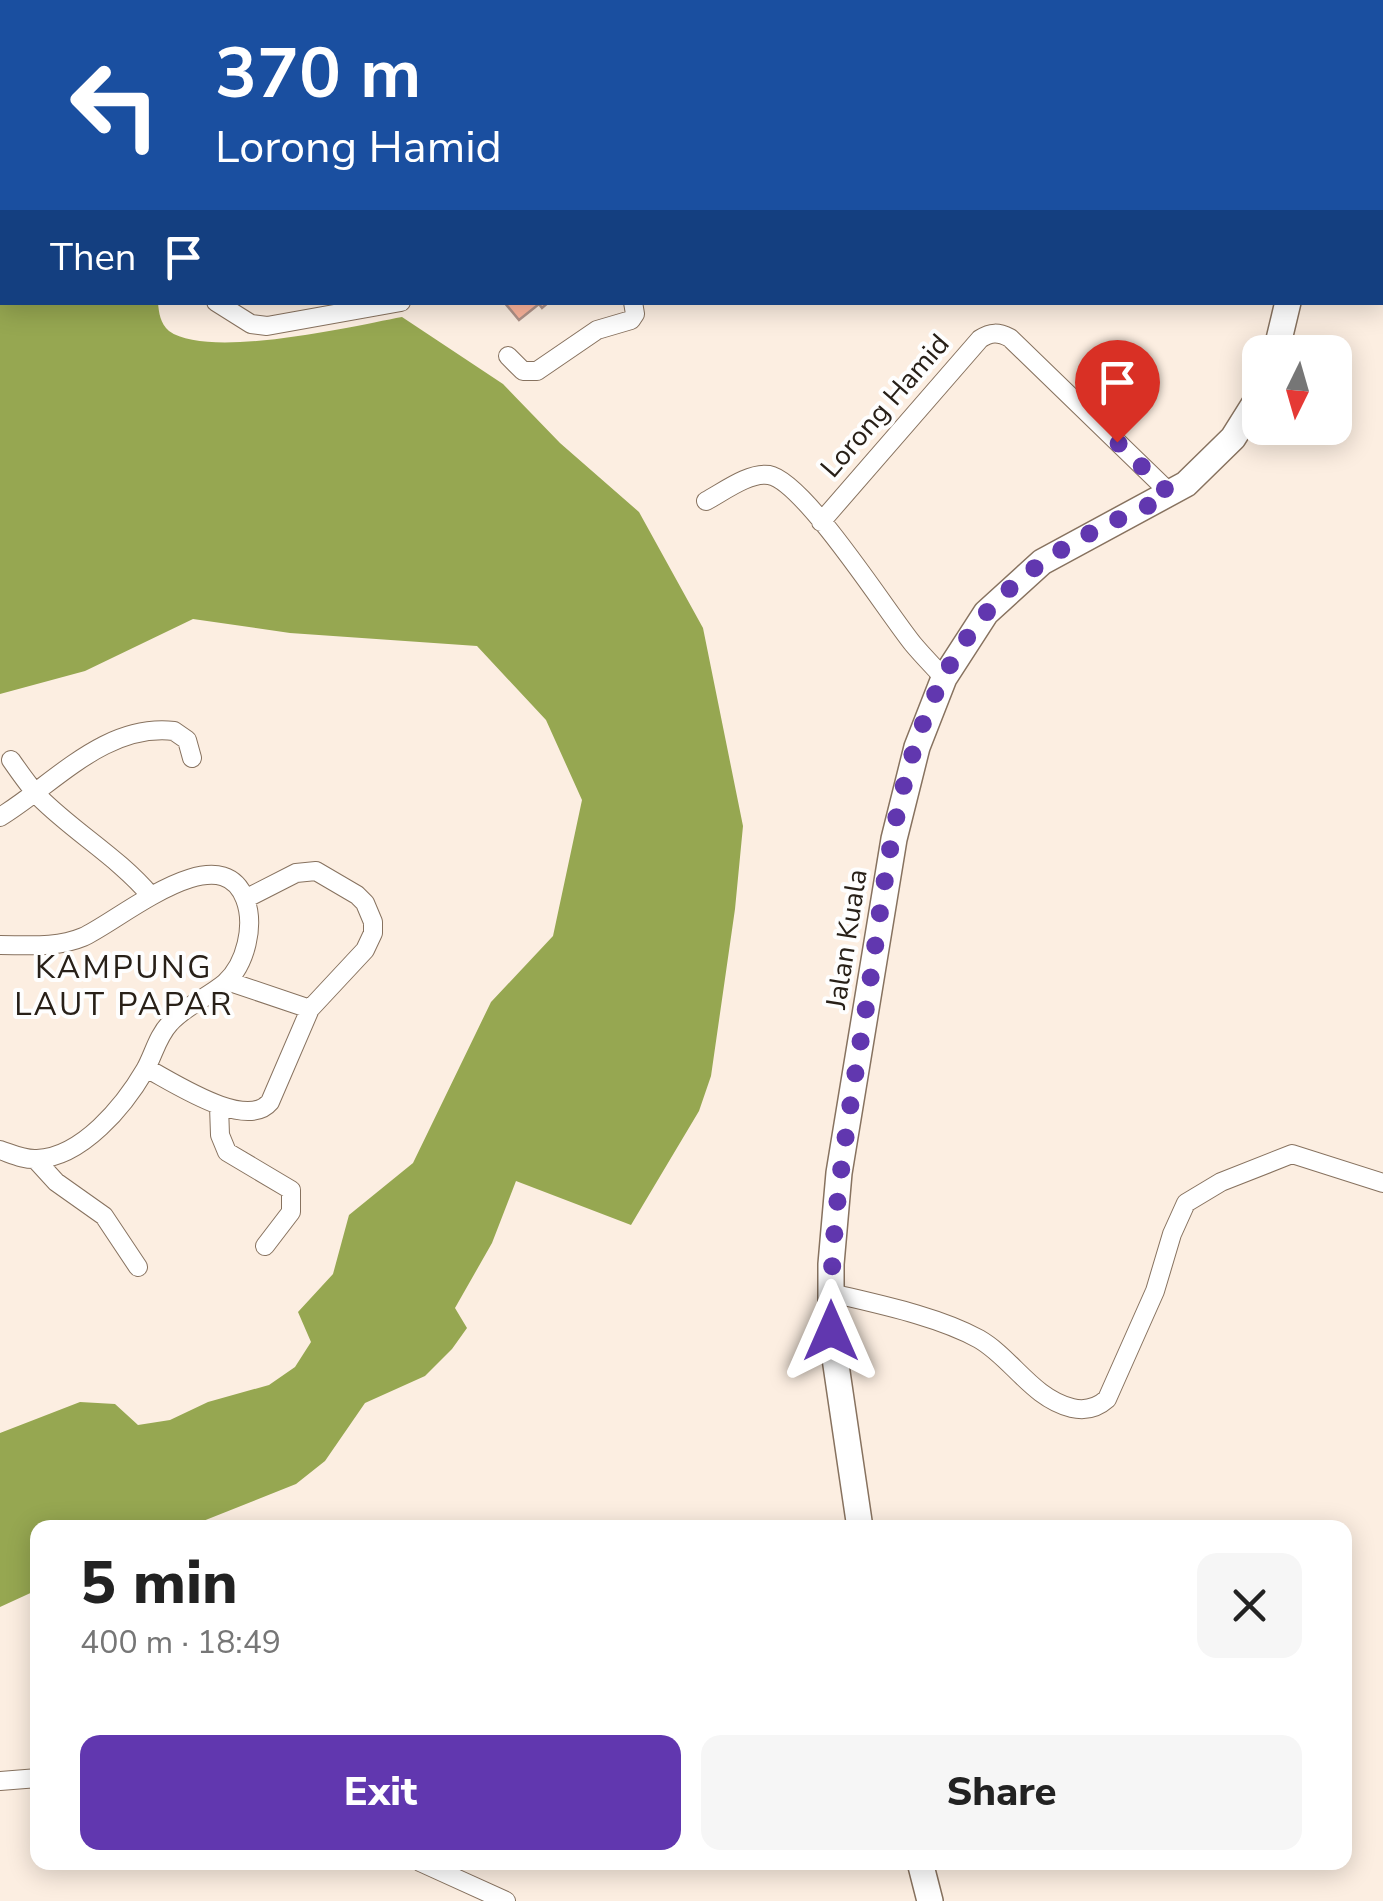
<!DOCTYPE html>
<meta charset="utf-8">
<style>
:root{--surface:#fff;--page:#f6f6f6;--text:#222;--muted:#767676;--accent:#6137af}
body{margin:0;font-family:"Nunito Sans",sans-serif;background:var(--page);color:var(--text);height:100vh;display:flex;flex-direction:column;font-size:38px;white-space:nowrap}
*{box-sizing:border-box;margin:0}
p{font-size:32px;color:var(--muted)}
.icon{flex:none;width:55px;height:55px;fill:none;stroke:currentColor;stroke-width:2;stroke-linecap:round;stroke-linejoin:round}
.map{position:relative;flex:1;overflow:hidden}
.side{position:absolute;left:30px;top:1520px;width:1322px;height:350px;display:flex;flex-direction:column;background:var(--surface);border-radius:20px;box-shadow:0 5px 25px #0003}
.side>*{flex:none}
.hud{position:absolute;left:0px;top:0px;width:1385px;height:305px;box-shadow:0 5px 25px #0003;background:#1a4fa0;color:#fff;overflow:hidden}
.needle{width:65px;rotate:185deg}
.fabs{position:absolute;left:1242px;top:335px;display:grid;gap:20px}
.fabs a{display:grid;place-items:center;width:110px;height:110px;border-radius:20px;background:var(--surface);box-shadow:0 5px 25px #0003;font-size:50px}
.pin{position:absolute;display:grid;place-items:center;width:85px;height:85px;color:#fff;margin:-102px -42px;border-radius:50% 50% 50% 0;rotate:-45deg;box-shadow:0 0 10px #0007}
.pin .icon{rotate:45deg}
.me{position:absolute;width:110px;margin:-55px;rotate:0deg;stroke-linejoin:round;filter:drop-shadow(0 0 8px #0008)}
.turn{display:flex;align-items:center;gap:35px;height:210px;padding:0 50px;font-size:45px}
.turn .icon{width:130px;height:130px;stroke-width:2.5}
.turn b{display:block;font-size:70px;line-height:85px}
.then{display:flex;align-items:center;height:95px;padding:0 50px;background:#0003;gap:20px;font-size:38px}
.round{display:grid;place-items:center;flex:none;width:105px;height:105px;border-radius:20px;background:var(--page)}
.headline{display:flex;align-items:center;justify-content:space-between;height:170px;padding:0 50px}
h1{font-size:60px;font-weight:800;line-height:75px}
.cta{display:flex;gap:20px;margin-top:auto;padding:20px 50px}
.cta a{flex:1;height:115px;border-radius:20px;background:var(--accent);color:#fff;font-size:40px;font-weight:800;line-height:115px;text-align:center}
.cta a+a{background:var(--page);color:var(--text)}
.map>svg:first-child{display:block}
.water{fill:#96a751}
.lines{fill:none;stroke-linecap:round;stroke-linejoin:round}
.stream{stroke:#96a751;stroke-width:5}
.river{stroke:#96a751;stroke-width:32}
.building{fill:#fdb59d;stroke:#b09389;stroke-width:2.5}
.lane-casing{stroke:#87725f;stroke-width:11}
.street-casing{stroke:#87725f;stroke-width:20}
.secondary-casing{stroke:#87725f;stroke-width:28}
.lane{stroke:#fff;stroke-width:9}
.street{stroke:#fff;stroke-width:18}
.secondary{stroke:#fff;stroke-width:25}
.route{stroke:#6137af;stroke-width:18;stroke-dasharray:0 32.4}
.labels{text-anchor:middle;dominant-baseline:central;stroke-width:8;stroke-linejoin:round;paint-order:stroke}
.street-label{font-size:28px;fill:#282018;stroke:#fefefe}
.quarter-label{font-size:32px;letter-spacing:2.5px;fill:#282018;stroke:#fefefe}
</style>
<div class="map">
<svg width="1383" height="1901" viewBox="0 0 1383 1901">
<rect width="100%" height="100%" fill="#fceee1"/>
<path class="water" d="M8 303H158C159 313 160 323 169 331 209 360 354 326 402 317L503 384 560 443 639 512 703 628 743 826 735 909 711 1076 699 1111 631 1225 516 1181 492 1243 455 1308 467 1328 452 1349 425 1376 365 1403 325 1461 296 1484 188 1527 38 1528 37 1590 0 1607V1433L80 1402 115 1404 138 1425 170 1420 208 1402 269 1385 295 1367 311 1342 298 1312 333 1274 349 1215 413 1163 491 1002 553 936 582 800 546 720 477 646 290 633 193 619 85 671 0 694V305Z"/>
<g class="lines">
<path class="stream" d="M203 2 209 0"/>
<path class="river" d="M592 2 602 0"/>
</g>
<path class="building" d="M504 302H549L542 308 539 304 519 320Z"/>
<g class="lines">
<g class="lane-casing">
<path id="lane" d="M0 38 2 37"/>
</g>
<g class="street-casing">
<path id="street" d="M777 2 778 0
M0 131 2 133
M1382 152H1383
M1382 234H1383
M216 302 251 324 267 326 401 302
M508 356 523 371H537L597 330 631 320 635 314 633 302
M706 501C723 492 749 472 769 475 804 481 887 612 913 644 923 656 934 667 944 678
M821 522 980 339C991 332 998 332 1010 338L1171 494
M11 760C20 773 29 786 39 797 75 833 118 857 151 896
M0 817C54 784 105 723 174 731L187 740 192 758
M0 945C27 945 57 948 83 937 119 921 220 833 245 899 255 925 246 964 225 983 207 998 185 1006 170 1023 157 1037 154 1054 145 1070 124 1106 82 1157 37 1159 24 1160 12 1154 0 1150
M227 981 310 1009
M146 1068C173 1082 246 1131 270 1102L310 1009 365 950 373 933V922L365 903 357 895 316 871 296 873 245 899
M219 1106 220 1135 227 1152 291 1190V1212L265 1246
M35 1159 56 1182 104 1216 138 1267
M831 1293C877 1304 937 1316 979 1339 1012 1358 1032 1398 1072 1408 1085 1411 1097 1408 1107 1399L1155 1291 1172 1234 1186 1203 1221 1182 1292 1154 1383 1183
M0 1781 38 1778
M420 1862 506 1901"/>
</g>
<g class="secondary-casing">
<path id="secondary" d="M1334 0 1335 2
M262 2 268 0
M0 86 2 85
M1276 352 1288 302
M860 1528 831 1331V1264L839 1173 894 839 917 747 944 678 986 613 1042 562 1186 484 1233 438 1260 395
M920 1862 930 1901"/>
</g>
<use href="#lane" class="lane"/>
<use href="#street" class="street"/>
<use href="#secondary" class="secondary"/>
</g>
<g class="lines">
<path class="route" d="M831 1331C829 1224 848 1120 865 1014 887 881 894 720 987 612 1018 576 1060 548 1102 527 1125 515 1149 507 1170 494L1117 442"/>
</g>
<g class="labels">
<g class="street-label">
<text transform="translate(885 406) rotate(-49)">Lorong Hamid</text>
<text transform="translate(847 939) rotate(-81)">Jalan Kuala</text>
</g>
<g class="quarter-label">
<text x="124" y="967">KAMPUNG<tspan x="124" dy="37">LAUT PAPAR</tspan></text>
</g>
</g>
</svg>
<div class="fabs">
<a><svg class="needle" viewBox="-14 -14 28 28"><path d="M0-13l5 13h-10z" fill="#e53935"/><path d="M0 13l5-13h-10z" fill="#767676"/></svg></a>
</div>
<div class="pin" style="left:1117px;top:442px;background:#d93025"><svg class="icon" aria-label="arrive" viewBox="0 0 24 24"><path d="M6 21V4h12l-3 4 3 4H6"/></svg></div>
<svg class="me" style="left:831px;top:1331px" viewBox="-20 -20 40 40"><path d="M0-17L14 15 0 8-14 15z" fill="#6137af" stroke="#fff" stroke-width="4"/></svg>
<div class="hud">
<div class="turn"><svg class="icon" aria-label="left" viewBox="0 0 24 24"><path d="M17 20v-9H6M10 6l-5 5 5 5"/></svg><div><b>370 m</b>Lorong Hamid</div></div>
<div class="then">Then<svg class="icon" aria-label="arrive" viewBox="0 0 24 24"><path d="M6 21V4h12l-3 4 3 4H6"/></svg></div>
</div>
<section class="side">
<div class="headline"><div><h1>5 min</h1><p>400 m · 18:49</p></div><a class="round"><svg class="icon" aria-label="close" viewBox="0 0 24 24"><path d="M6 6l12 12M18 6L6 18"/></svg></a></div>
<div class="cta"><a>Exit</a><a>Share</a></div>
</section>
</div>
